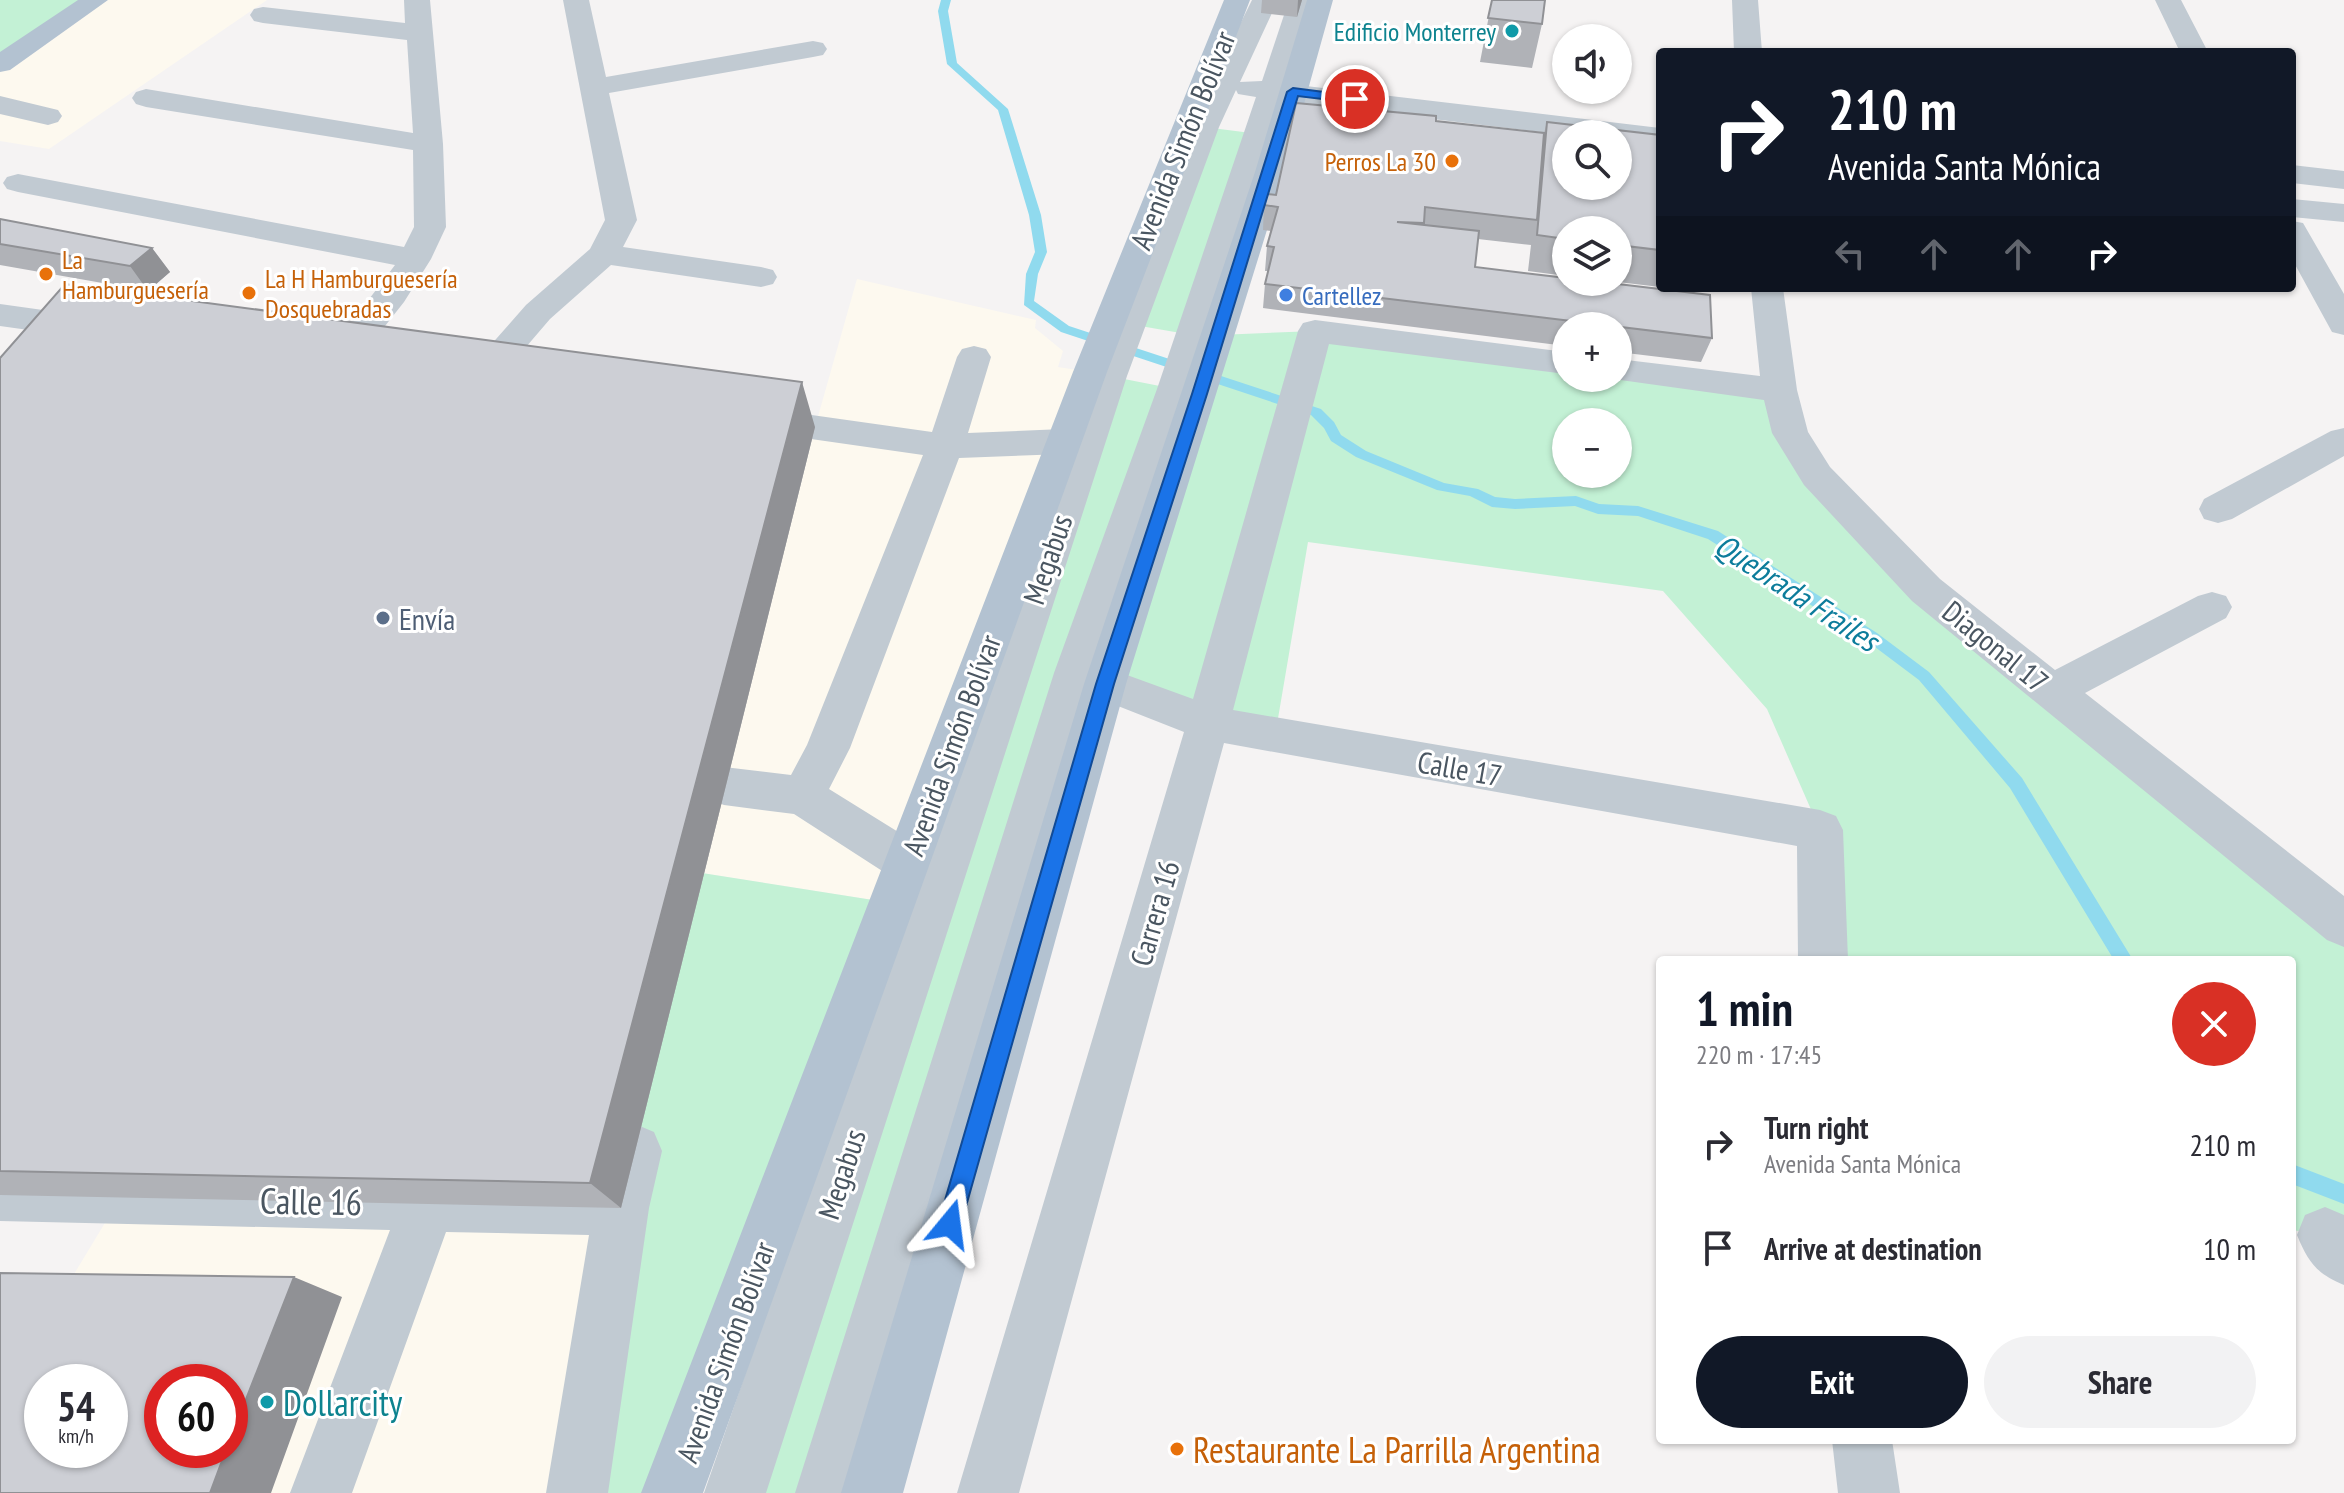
<!DOCTYPE html>
<meta charset="utf-8">
<style>
:root{--surface:#fff;--page:#f2f2f3;--text:#2b2b33;--muted:#7c7c81;--accent:#111827}
body{margin:0;font-family:"PT Sans Narrow",sans-serif;background:var(--page);color:var(--text);height:100vh;display:flex;flex-direction:column;font-size:30px;white-space:nowrap}
*{box-sizing:border-box;margin:0}
p{font-size:26px;color:var(--muted)}
.icon{flex:none;width:44px;height:44px;fill:none;stroke:currentColor;stroke-width:2;stroke-linecap:round;stroke-linejoin:round}
.map{position:relative;flex:1;overflow:hidden}
.details{position:absolute;left:1656px;top:956px;width:640px;height:488px;display:flex;flex-direction:column;background:var(--surface);border-radius:8px;box-shadow:0 2px 6px #0004}
.details>*{flex:none}
.top-card{position:absolute;left:1656px;top:48px;width:640px;height:244px;border-radius:8px;box-shadow:0 2px 6px #0004;background:#111827;color:#fff;overflow:hidden}
.controls{position:absolute;left:1552px;top:24px;display:grid;gap:16px}
.controls a{display:grid;place-items:center;width:80px;height:80px;border-radius:50%;background:var(--surface);box-shadow:0 2px 6px #0004;font-size:40px}
.speed{position:absolute;left:24px;top:1364px;display:flex;gap:16px;font-size:40px;font-weight:700;text-align:center}
.speed>*{display:grid;place-content:center;width:104px;height:104px;border-radius:50%;background:var(--surface);box-shadow:0 2px 6px #0004;line-height:1}
.speed small{font-size:20px;font-weight:400}
.speed .limit{border:12px solid #d22;background:#fff;color:#111}
.pin{position:absolute;display:grid;place-items:center;width:68px;height:68px;color:#fff;margin:-34px;border:4px solid #fff;border-radius:50%;box-shadow:0 2px 8px #0007}
.me{position:absolute;width:88px;margin:-44px;rotate:16deg;stroke-linejoin:round;filter:drop-shadow(0 0 6px #0008)}
.turn{display:flex;align-items:center;gap:28px;height:168px;padding:0 40px;font-size:36px}
.turn .icon{width:104px;height:104px;stroke-width:2.5}
.turn b{display:block;font-size:56px;line-height:68px}
.lanes{display:flex;align-items:center;height:76px;padding:0 40px;background:#0003;justify-content:center;gap:40px;direction:ltr}
.lanes .off{opacity:.35}
.round{display:grid;place-items:center;flex:none;width:84px;height:84px;border-radius:42px;background:var(--page)}
.head{display:flex;align-items:center;justify-content:space-between;height:136px;padding:0 40px}
h1{font-size:48px;font-weight:700;line-height:60px;color:var(--accent)}
.cta{display:flex;gap:16px;margin-top:auto;padding:16px 40px}
.cta a{flex:1;height:92px;border-radius:48px;background:var(--accent);color:#fff;font-size:32px;font-weight:700;line-height:92px;text-align:center}
.cta a+a{background:var(--page);color:var(--text)}
ul{padding:0;list-style:none}
li{display:flex;align-items:center;gap:24px;height:104px;padding:0 40px}
li div{flex:1}
li b{display:block;font-size:30px}
li em{font-style:normal}
.map>svg:first-child{display:block}
.commercial{fill:#fdf9ef;fill-rule:evenodd}
.green{fill:#c3f1d5;fill-rule:evenodd}
.lines{fill:none;stroke-linecap:round;stroke-linejoin:round}
.stream{fill:#90daee;fill-rule:evenodd}
.minor{fill:#c1cad2;fill-rule:evenodd}
.major{fill:#b3c2d1;fill-rule:evenodd}
.wall{fill:#b0b2b7}
.shaded-wall{fill:#909195}
.building{fill:#cdcfd5;stroke:#909195;stroke-width:2;fill-rule:evenodd}
.route{fill:#1a73e8;stroke:#114b97;stroke-width:2}
.culture-dot{fill:#0f9aa8;stroke:#fff;stroke-width:3}
.food-dot{fill:#e8710a;stroke:#fff;stroke-width:3}
.shop-dot{fill:#3f7fe0;stroke:#fff;stroke-width:3}
.service-dot{fill:#5c6f8a;stroke:#fff;stroke-width:3}
.labels{text-anchor:middle;dominant-baseline:central;stroke-width:6;stroke-linejoin:round;paint-order:stroke}
.far-culture-label{font-size:26px;fill:#0d838f;stroke:#fff;text-anchor:end}
.far-food-label{font-size:26px;fill:#c56008;stroke:#fff;text-anchor:start}
.far-shop-label{font-size:26px;fill:#366cbe;stroke:#fff;text-anchor:start}
.street-label{font-size:30px;fill:#4a5661;stroke:#fff}
.service-label{font-size:30px;fill:#4e5e75;stroke:#fff;text-anchor:start}
.water-label{font-size:32px;font-style:italic;fill:#0c7c9b;stroke:#fff}
.near-street-label{font-size:36px;fill:#4a5661;stroke:#fff}
.near-culture-label{font-size:36px;fill:#0d838f;stroke:#fff;text-anchor:start}
.near-food-label{font-size:36px;fill:#c56008;stroke:#fff;text-anchor:start}
</style>
<div class="map">
<svg width="2344" height="1493" viewBox="0 0 2344 1493">
<rect width="100%" height="100%" fill="#f5f3f3"/>
<path class="commercial" d="M95 0H267L49 149 0 141V64Z
M857 279 1036 320 1035 328 1063 351 1058 367 1090 372 892 903 702 873 815 427Z
M120 1198 621 1208 577 1493H0V1421L62 1294ZM42 1382H110V1450H42ZM162 1382H230V1450H162Z"/>
<path class="green" d="M0 0H95L0 64Z
M1204 127 1259 134 1192 335 1129 324Z
M1315 331 1566 363V378H1618L1779 390 1817 476 2344 925V1257L2325 1235 2292 1230V960H1823L1820 830 1767 709 1663 591 1308 542 1275 736 1105 684 1218 335ZM1566 422H1618V474H1566Z
M1109 376 1175 389 826 1493H735Z
M702 873 892 903 672 1493H577L621 1208Z"/>
<g class="lines">
<path class="stream" d="M941 0H951L948 11 957 63 1008 109 1041 215 1047 252 1038 274 1034 301 1069 326 1321 409 1334 422 1341 435 1366 451 1444 483 1478 489 1495 497 1515 499 1576 496 1599 504 1638 506 1718 531 1877 633 1929 672 2022 778 2133 960H2114L2010 788 1919 680 1867 641 1708 539 1638 516 1598 514 1575 506 1515 509 1492 507 1470 496 1437 490 1356 457 1331 441 1324 428 1311 415 1061 332 1024 305 1026 274 1035 252 1029 215 998 110 947 64 938 11Z
M2292 1164 2344 1184V1204L2292 1184Z"/>
<path class="minor" d="M404 0H430L443 144 446 227 431 259 404 302 351 369 339 372 327 369 322 361 395 265 18 192 7 189 3 183 7 177 18 174 404 247 414 227 413 150 146 107 136 104 132 98 136 92 146 89 413 133 407 40 263 23 254 21 250 15 254 9 263 7 405 23Z
M563 0H589L606 77 813 41 823 43 827 49 823 55 813 57 609 93 637 220 623 247 761 267 773 270 777 277 773 284 761 287 611 265 550 319 490 389 478 393 466 389 460 381 466 373 526 305 590 249 605 220Z
M1252 0H1278L1240 82 1262 81 1289 0H1315L1289 84 1660 128V146L1618 141V134L1566 135 1283 101 1193 389 1097 670 1105 667 1193 699 1298 331 1303 323 1315 320 1566 352V374L1329 344 1233 710 1820 810 1836 816 1843 830 1848 960H1798L1797 846 1224 743 1019 1493H957L1184 732 1090 695 857 1493H795L1054 673 1157 389 1256 97 1238 94 1236 90 1219 127 1127 376 766 1493H704L917 879 907 882 890 876 794 814 724 805 708 799 702 786 708 773 724 767 791 775 807 745 923 455 755 431 742 428 737 419 742 410 755 407 932 432 957 357 962 349 974 346 986 349 991 357 968 433 1063 429 1072 432 1189 127ZM1064 454 926 853 924 848 829 789 850 748 959 458Z
M1732 0H1758L1762 52H1734Z
M2155 0H2181L2208 52H2180Z
M0 96 58 110 62 116 58 122 48 125 0 114Z
M2292 165 2344 171V189L2292 183Z
M2292 199 2344 204V222L2292 217Z
M2292 221 2303 223 2344 294V335L2332 332 2292 259Z
M1751 288H1783L1797 390 1808 432 1830 467 1940 579 2055 670 2198 596 2212 592 2226 596 2232 607 2226 618 2085 693 2344 896V947L2327 940 1912 601 1804 485 1772 433 1764 400 1606 378H1618V359L1760 376Z
M0 304 93 317 105 320 110 328 105 336 93 339 0 326Z
M2344 428V456L2232 519 2218 523 2204 519 2199 509 2204 499 2331 431Z
M635 1124 654 1132 662 1151 649 1208 608 1493H546L589 1235 446 1232 352 1493H290L390 1230 0 1221V1167L601 1180 616 1132Z
M2325 1207 2344 1215V1285C2317 1274 2308 1262 2297 1235L2305 1215Z
M1832 1440H1892L1900 1493H1838Z"/>
<path class="major" d="M78 0H108L10 70 0 72V52Z
M1224 0H1250L1107 372 703 1493H641L1073 372Z
M1307 0H1333L1285 172 1126 684 903 1493H841L1084 684 1255 172Z"/>
</g>
<path class="wall" d="M1262 0H1302L1297 17 1261 13Z
M1492 0 1542 24 1532 68 1480 62Z
M1436 121 1544 133 1547 122 1660 135V287L1618 282V230H1566V276L1528 271 1531 245 1478 239 1475 267 1712 338 1701 362 1618 352V326H1566V346L1263 308 1265 284 1268 271H1265L1267 246 1271 231 1263 230 1264 205 1276 195Z
M0 219 152 248 170 272 148 291 0 265Z
M0 358 815 427 621 1208 0 1195Z"/>
<path class="shaded-wall" d="M1298 0H1302L1297 17Z
M152 248 170 272 148 291 130 266Z
M802 382 815 427 621 1208 590 1183Z
M294 1277 342 1297 271 1493H210L226 1450H230V1440Z"/>
<path class="building" d="M1492 0H1545L1542 24 1488 18Z
M1296 103 1436 116V121L1544 133 1537 220 1425 207 1424 223 1397 222 1479 231 1475 267 1566 278V282H1601L1710 295 1712 338 1265 284 1274 247 1267 246 1278 207 1264 205 1267 194 1276 195Z
M1547 122 1660 135V250L1618 245V230H1566V239L1537 235ZM1566 134H1618V186H1566Z
M0 219 152 248 130 266 0 244Z
M65 284 802 382 590 1183 0 1171V358Z
M0 1273 294 1277 230 1440V1382H162V1450H226L210 1493H0ZM42 1382H110V1450H42Z"/>
<path class="route" d="M1293 88 1355 96 1361 99 1355 103 1298 96 1207 394 1114 684 961 1224 958 1232 950 1235 942 1232 938 1224 1096 684 1192 394 1287 92Z"/>
<g class="culture-dot">
<circle cx="1512" cy="31" r="8"/>
<circle cx="267" cy="1402" r="8"/>
</g>
<g class="food-dot">
<circle cx="1452" cy="161" r="8"/>
<circle cx="46" cy="274" r="8"/>
<circle cx="249" cy="293" r="8"/>
<circle cx="1177" cy="1449" r="8"/>
</g>
<circle class="shop-dot" cx="1286" cy="295" r="8"/>
<circle class="service-dot" cx="383" cy="618" r="8"/>
<g class="labels">
<g class="far-culture-label">
<text x="1496" y="31">Edificio Monterrey</text>
</g>
<g class="far-food-label">
<text x="1436" y="161" text-anchor="end">Perros La 30</text>
<text x="62" y="259">La<tspan x="62" dy="30">Hamburguesería</tspan></text>
<text x="265" y="278">La H Hamburguesería<tspan x="265" dy="30">Dosquebradas</tspan></text>
</g>
<g class="far-shop-label">
<text x="1302" y="295">Cartellez</text>
</g>
<g class="street-label">
<text transform="translate(1182 140) rotate(-68)">Avenida Simón Bolívar</text>
<text transform="translate(1047 559) rotate(-71)">Megabus</text>
<text transform="translate(1996 646) rotate(39)">Diagonal 17</text>
<text transform="translate(951 745) rotate(-70)">Avenida Simón Bolívar</text>
<text transform="translate(1460 768) rotate(10)">Calle 17</text>
<text transform="translate(1154 913) rotate(-74)">Carrera 16</text>
<text transform="translate(841 1174) rotate(-72)">Megabus</text>
<text transform="translate(725 1352) rotate(-70)">Avenida Simón Bolívar</text>
</g>
<g class="service-label">
<text x="399" y="618">Envía</text>
</g>
<g class="water-label">
<text transform="translate(1797 592) rotate(33)">Quebrada Frailes</text>
</g>
<g class="near-street-label">
<text transform="translate(311 1201) rotate(1)">Calle 16</text>
</g>
<g class="near-culture-label">
<text x="283" y="1402">Dollarcity</text>
</g>
<g class="near-food-label">
<text x="1193" y="1449">Restaurante La Parrilla Argentina</text>
</g>
</g>
</svg>
<div class="controls">
<a><svg class="icon" aria-label="sound" viewBox="0 0 24 24"><path d="M4 9h4l5-4v14l-5-4H4zM17 9q2 3 0 6"/></svg></a>
<a><svg class="icon" aria-label="search" viewBox="0 0 24 24"><circle cx="10" cy="10" r="6"/><path d="M15 15l6 6"/></svg></a>
<a><svg class="icon" aria-label="layers" viewBox="0 0 24 24"><path d="M12 4l9 5-9 5-9-5zM3 14l9 5 9-5"/></svg></a>
<a>+</a>
<a>−</a>
</div>
<div class="speed"><div>54<small>km/h</small></div><div class="limit">60</div></div>
<div class="pin" style="left:1355px;top:99px;background:#d93025"><svg class="icon" aria-label="arrive" viewBox="0 0 24 24"><path d="M6 21V4h12l-3 4 3 4H6"/></svg></div>
<svg class="me" style="left:950px;top:1224px" viewBox="-20 -20 40 40"><path d="M0-17L14 15 0 8-14 15z" fill="#1a73e8" stroke="#fff" stroke-width="4"/></svg>
<div class="top-card">
<div class="turn"><svg class="icon" aria-label="right" viewBox="0 0 24 24"><path d="M7 20v-9h11M14 6l5 5-5 5"/></svg><div><b>210 m</b>Avenida Santa Mónica</div></div>
<div class="lanes"><svg class="icon off" aria-label="left" viewBox="0 0 24 24"><path d="M17 20v-9H6M10 6l-5 5 5 5"/></svg><svg class="icon off" aria-label="ahead" viewBox="0 0 24 24"><path d="M12 20V5M6 11l6-6 6 6"/></svg><svg class="icon off" aria-label="ahead" viewBox="0 0 24 24"><path d="M12 20V5M6 11l6-6 6 6"/></svg><svg class="icon" aria-label="right" viewBox="0 0 24 24"><path d="M7 20v-9h11M14 6l5 5-5 5"/></svg></div>
</div>
<section class="details">
<div class="head"><div><h1>1 min</h1><p>220 m · 17:45</p></div><a class="round" style="background:#d93025;color:#fff"><svg class="icon" aria-label="close" viewBox="0 0 24 24"><path d="M6 6l12 12M18 6L6 18"/></svg></a></div>
<ul>
<li><svg class="icon" aria-label="right" viewBox="0 0 24 24"><path d="M7 20v-9h11M14 6l5 5-5 5"/></svg><div><b>Turn right</b><p>Avenida Santa Mónica</p></div><em>210 m</em></li>
<li><svg class="icon" aria-label="arrive" viewBox="0 0 24 24"><path d="M6 21V4h12l-3 4 3 4H6"/></svg><div><b>Arrive at destination</b></div><em>10 m</em></li>
</ul>
<div class="cta"><a>Exit</a><a>Share</a></div>
</section>
</div>
